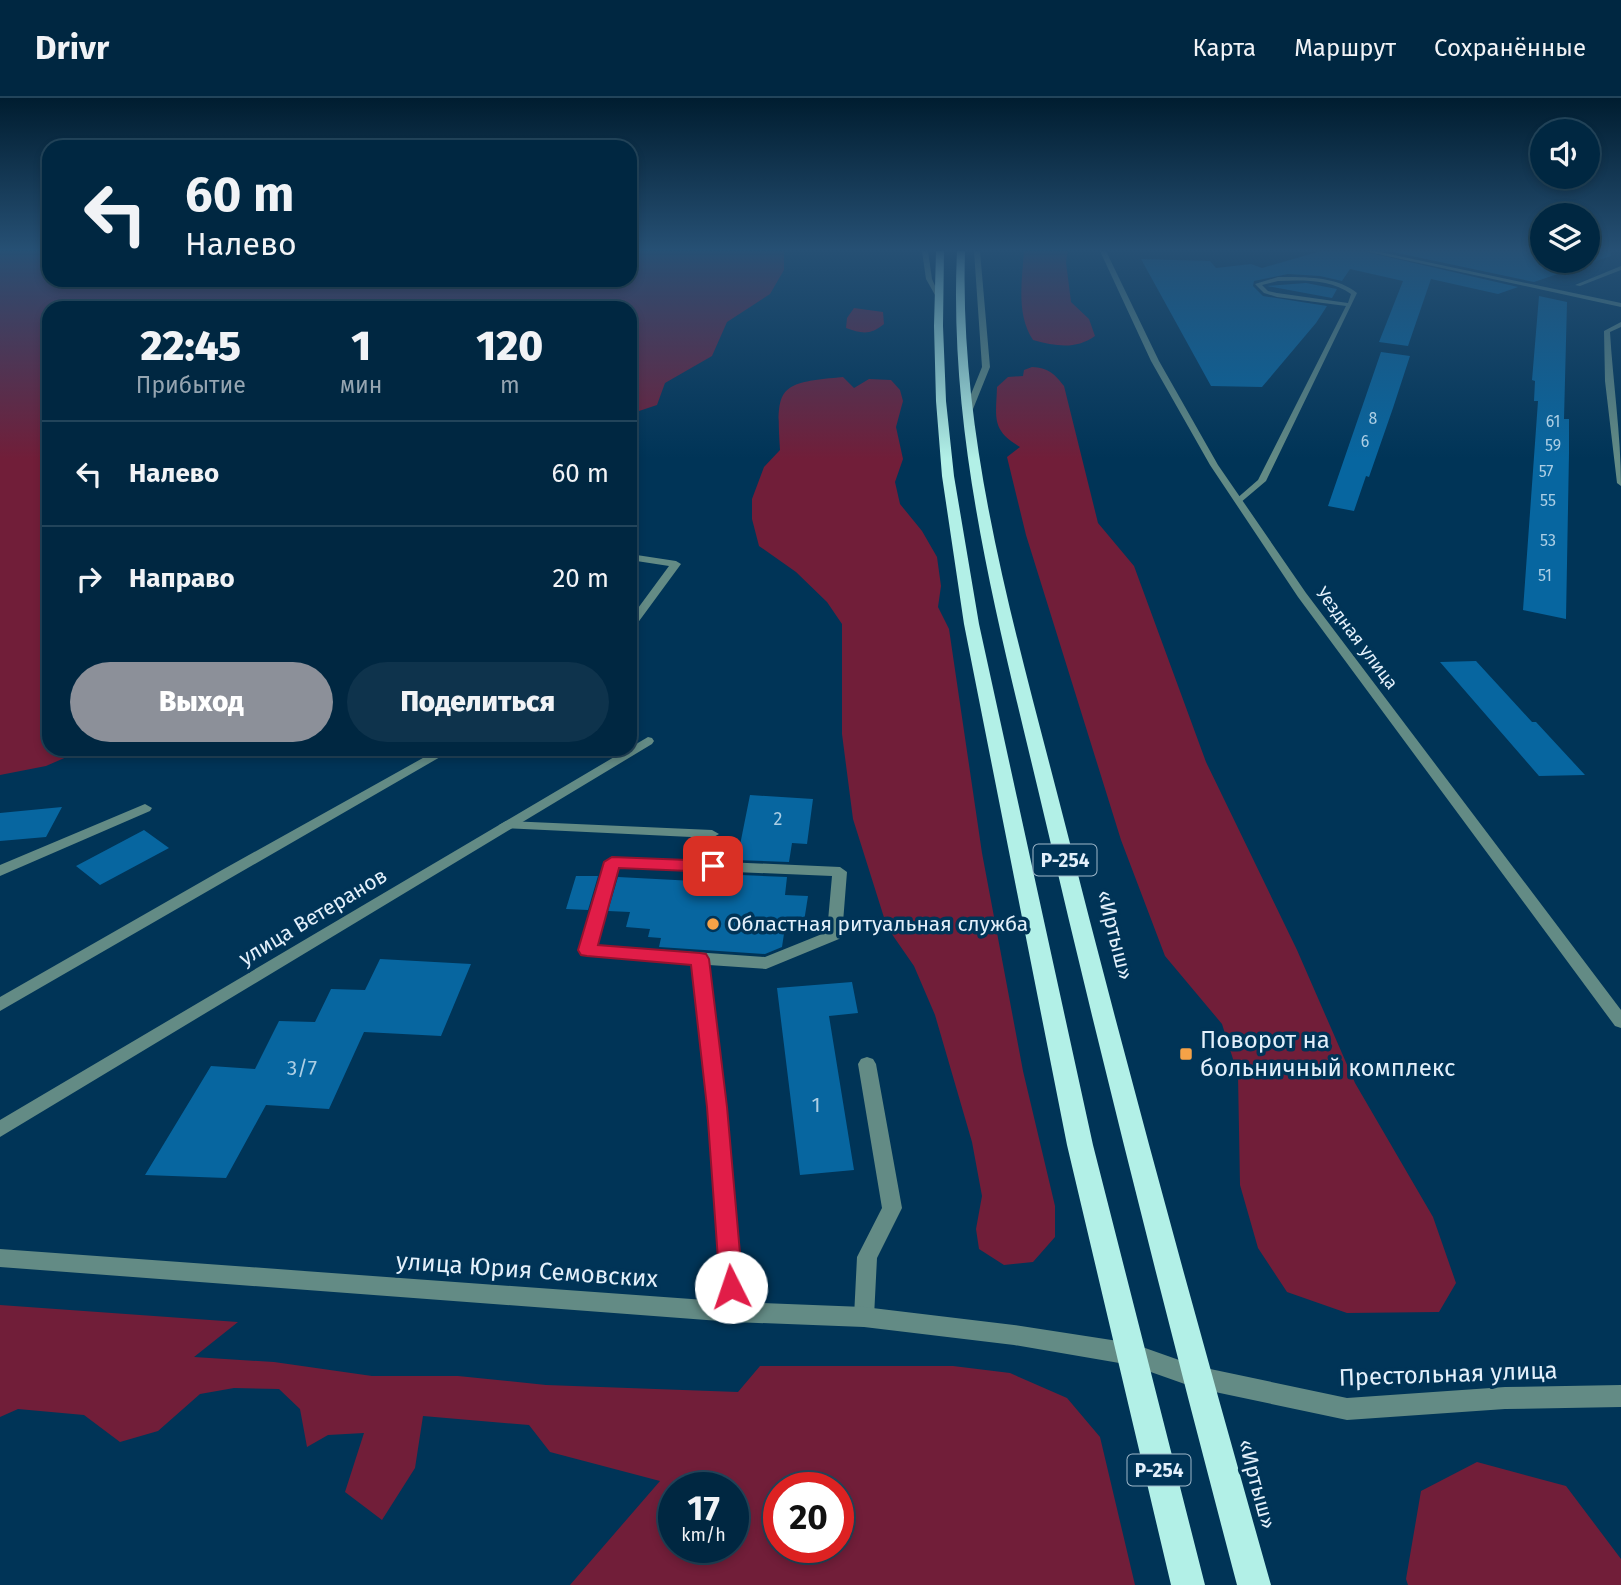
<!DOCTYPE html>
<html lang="ru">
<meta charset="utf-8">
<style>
:root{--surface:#002741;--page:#0e334c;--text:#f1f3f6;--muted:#95a5b1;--line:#22445a;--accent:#8c9099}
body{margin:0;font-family:"Fira Sans",sans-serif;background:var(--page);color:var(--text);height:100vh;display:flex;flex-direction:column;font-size:26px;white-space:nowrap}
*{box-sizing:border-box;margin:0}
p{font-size:23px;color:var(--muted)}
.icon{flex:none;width:38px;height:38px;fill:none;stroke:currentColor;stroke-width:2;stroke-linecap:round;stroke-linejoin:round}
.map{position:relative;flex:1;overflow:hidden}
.drawer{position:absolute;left:42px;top:203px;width:595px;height:455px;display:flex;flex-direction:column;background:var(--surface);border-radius:21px;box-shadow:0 4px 10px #0003,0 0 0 2px var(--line)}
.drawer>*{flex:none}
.top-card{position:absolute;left:42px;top:42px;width:595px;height:147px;border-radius:21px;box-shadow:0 4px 10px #0003,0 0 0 2px var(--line);background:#002741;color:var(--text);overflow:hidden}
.controls{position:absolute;left:1530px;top:21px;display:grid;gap:14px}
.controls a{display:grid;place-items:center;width:70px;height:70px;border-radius:50%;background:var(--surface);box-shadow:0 4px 10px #0003,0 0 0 2px var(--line);font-size:35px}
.speed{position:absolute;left:658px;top:1374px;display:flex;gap:14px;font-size:35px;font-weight:700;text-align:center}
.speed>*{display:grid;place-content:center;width:91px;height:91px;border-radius:50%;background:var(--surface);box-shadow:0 4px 10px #0003,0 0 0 2px var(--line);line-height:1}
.speed small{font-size:18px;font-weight:400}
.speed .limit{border:10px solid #d22;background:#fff;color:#111}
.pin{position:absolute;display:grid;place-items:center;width:60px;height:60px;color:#fff;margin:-30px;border-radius:14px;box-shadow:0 4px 10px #0006}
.me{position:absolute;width:77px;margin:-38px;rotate:356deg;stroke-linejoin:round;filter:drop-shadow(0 0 5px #0008)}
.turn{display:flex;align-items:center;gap:24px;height:147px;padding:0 28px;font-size:32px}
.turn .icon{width:91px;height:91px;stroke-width:2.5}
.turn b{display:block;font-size:49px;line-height:60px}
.eta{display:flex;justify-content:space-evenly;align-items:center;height:119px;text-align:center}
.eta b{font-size:42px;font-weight:800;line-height:49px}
.action{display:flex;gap:14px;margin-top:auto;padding:14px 28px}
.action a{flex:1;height:80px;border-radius:42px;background:var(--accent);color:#fff;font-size:28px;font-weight:800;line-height:80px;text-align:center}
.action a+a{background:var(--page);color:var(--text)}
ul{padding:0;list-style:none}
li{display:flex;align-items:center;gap:21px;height:105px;padding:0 28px;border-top:2px solid var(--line)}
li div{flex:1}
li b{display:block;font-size:26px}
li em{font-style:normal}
header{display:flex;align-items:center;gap:42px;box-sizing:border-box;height:98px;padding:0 35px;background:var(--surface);border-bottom:2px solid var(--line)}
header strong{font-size:33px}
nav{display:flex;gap:38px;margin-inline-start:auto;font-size:24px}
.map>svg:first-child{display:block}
.green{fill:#711e39;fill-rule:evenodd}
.building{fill:#0766a0}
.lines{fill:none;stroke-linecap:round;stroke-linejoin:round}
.service{fill:#638b85;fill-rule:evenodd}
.minor{fill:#638b85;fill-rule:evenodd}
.tertiary{fill:#638b85;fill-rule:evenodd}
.trunk{fill:#b2f0e7;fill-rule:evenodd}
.route{fill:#e11d48;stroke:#92132f;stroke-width:2}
.poi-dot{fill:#f6a247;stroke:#003457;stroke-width:2.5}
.labels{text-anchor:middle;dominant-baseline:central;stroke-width:7;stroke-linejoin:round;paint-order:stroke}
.far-number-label{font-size:16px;fill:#accee4}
.far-street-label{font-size:18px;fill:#e3f0fb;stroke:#003457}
.number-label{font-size:18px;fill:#accee4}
.shield{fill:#003457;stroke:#9fb8ca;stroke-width:2}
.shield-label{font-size:19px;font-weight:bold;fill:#e3f0fb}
.street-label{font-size:21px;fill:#e3f0fb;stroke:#003457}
.poi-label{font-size:21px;fill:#e3f0fb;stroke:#003457;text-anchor:start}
.near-number-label{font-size:21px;fill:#accee4}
.near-poi-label{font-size:24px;fill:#e3f0fb;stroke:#003457;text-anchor:start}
.near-street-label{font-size:24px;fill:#e3f0fb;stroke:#003457}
</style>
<header>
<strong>Drivr</strong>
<nav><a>Карта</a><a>Маршрут</a><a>Сохранённые</a></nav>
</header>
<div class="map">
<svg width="1621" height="1487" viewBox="0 0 1621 1487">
<rect width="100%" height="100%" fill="#003457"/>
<path class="green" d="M0 153H49V182H630V153H784V172L770 196 727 224 712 258 665 285 657 307 630 316V210H49V651H85L46 668 0 677Z
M1024 153H1068L1066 164 1071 204 1089 221 1095 238C1075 252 1056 248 1033 242 1016 217 1022 182 1024 153Z
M854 210 883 214 884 226C871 237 862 236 846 230L847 220Z
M1032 269C1048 270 1054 275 1064 288L1098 425 1134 468 1206 664 1297 852 1355 985 1433 1119 1456 1185 1439 1214 1347 1215 1287 1194 1258 1150 1240 1087 1238 977 1222 926 1165 858 1121 742 1026 437 1007 359 1020 349C991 332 996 320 997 289L1008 279 1023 278 1024 272Z
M843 279 854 290 869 281 891 282 900 292 903 303 896 329 903 361 895 384 900 406 922 433 937 459 941 488 938 509 949 531 982 755 1023 973 1055 1108V1139L1033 1164 1004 1167 979 1151 976 1131 982 1098 972 1044 935 917 914 868 887 829 853 721 842 636V526L827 504 796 474 759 448 752 421V401L764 369 780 352C776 288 778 285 843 279Z
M0 1207 238 1224 194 1259 274 1264 372 1278H458L546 1287 738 1294 760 1268H953L1010 1275 1067 1300 1100 1339 1135 1487H570L660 1383 550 1354 529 1327 423 1318 415 1370 382 1422 345 1394 364 1335 328 1337 307 1349 300 1311 279 1291 234 1290 200 1296 158 1333 120 1344 84 1317 18 1311 0 1319ZM674 1390H733V1449H674ZM779 1390H838V1449H779Z
M1477 1364 1566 1388 1621 1461V1487H1408L1406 1481 1421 1393Z"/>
<path class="building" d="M1321 153H1362L1518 189 1498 196 1431 181 1408 248 1379 244 1403 183 1350 171 1342 183 1320 178 1288 176 1254 183 1253 188 1263 198 1327 208 1316 225 1262 289 1211 288 1141 161 1210 163 1216 170 1251 166 1262 170Z
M1388 153H1542V163H1587V153H1610L1611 158 1534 184Z
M1306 185 1337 191 1332 200 1267 188Z
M1539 198 1567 204 1564 321H1569V355L1566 521 1523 512 1538 303H1534L1535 283 1532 282Z
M1381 254 1410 258 1393 310 1369 379 1366 378 1354 413 1328 408Z
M1476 563 1532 624H1536L1585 677 1539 678 1440 564Z
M750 697 813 701 807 746 792 745 789 764 737 762Z
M62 709 46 739 0 743V715Z
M144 732 169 750 100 787 76 768Z
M696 775 787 779 785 797 808 798 803 830 785 829 782 849 765 856 659 849 661 840 648 839 650 831 626 829 630 814 608 813 618 779 694 783Z
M576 778H598L588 812 566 811Z
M380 861 471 866 441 938 364 934 329 1011 266 1007 226 1080 145 1077 211 968 255 971 279 923 315 924 331 891 365 892Z
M852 884 858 915 829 918 854 1072 800 1077 777 890Z"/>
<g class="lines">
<path class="service" d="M630 456 676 463 681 466 634 530 630 531V521L669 468 630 462Z
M439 651H454L0 913V899L222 772Z
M145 706 152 710 150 713 0 778V767Z
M506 723 712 732 719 736 712 740 501 730 499 727Z
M612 759 840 769 847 774 842 837 839 841 766 871 709 867 726 1009 743 1214 740 1221 733 1224 726 1221 723 1214 708 1009 693 866 587 858 581 856 579 852 605 764ZM618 769 832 778 827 834 765 859 596 847Z
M867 959 873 961 876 966 902 1110 877 1160 874 1219 871 1226 864 1229 857 1226 854 1219 857 1159 882 1110 858 966 861 961Z"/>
<path class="minor" d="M1621 168V172L1580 188 1575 187Z
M1278 179C1303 179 1337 178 1357 195L1266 383 1240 405 1235 402 1258 382 1346 208 1277 199 1264 195 1255 186ZM1278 183C1301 182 1331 181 1351 196L1348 205 1277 195 1268 193 1262 187Z
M1621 224V229L1610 234C1613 285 1621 336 1621 388L1617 385 1605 283 1604 233Z
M648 639 652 640 654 643 652 646 0 1039V1022Z
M0 1151 733 1204 864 1209 1014 1227 1131 1245 1196 1268 1347 1300 1505 1289 1621 1287V1309L1505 1311 1347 1322 1196 1290 1131 1267 1014 1247 864 1229 733 1224 0 1169Z"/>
<path class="tertiary" d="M922 153H928L932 181 939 197H935L926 181Z
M974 153H980L990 269 971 316 967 318 963 316 982 269Z
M1100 153H1106L1159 263 1218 367 1306 495 1621 912V930L1615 928 1298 499 1210 367 1151 263Z
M1364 153H1375L1621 205V209Z"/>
<path class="trunk" d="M936 153H944L943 228 946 303 954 378 979 526 1093 1047 1205 1487H1171L1067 1047 964 526 942 378 936 303 934 228Z
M957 153H965C959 348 1016 534 1064 722 1129 978 1199 1233 1271 1487H1237C1170 1233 1105 977 1045 721 1001 534 948 347 957 153Z"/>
</g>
<linearGradient id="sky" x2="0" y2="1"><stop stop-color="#001d30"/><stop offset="0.42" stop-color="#265074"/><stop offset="1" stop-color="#265074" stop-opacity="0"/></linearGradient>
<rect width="1621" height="361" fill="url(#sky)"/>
<path class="route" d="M612 759 713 763 721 768 713 774 619 770 598 847 700 855 706 856 709 861 727 1009 743 1189 739 1197 731 1200 723 1197 720 1189 707 1009 691 867 587 858 581 857 578 852 604 764Z"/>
<g class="poi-dot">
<circle cx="713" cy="826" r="7"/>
<rect x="1179" y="949" width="14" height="14" rx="3.5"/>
</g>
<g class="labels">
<g class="far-number-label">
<text x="1373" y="320">8</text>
<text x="1553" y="323">61</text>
<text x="1365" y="343">6</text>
<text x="1553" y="347">59</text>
<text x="1546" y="373">57</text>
<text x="1548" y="402">55</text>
<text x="1548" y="442">53</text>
<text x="1545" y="477">51</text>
</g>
<g class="far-street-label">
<text transform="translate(1357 540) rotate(53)">Уездная улица</text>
</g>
<g class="number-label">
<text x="778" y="721">2</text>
</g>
<g class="shield">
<rect x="1033.5" y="746.5" width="63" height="31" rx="5"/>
<rect x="1127.5" y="1356.5" width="63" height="31" rx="5"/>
</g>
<g class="shield-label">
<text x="1065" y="762">Р-254</text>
<text x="1159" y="1372">Р-254</text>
</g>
<g class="street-label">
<text transform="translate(313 819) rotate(-31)">улица Ветеранов</text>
<text transform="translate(1115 837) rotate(76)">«Иртыш»</text>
<text transform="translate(1257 1386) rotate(75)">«Иртыш»</text>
</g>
<g class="poi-label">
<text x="727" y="826">Областная ритуальная служба</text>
</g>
<g class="near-number-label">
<text x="302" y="970">3/7</text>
<text x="816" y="1007">1</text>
</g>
<g class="near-poi-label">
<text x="1200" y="942">Поворот на<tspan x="1200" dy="28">больничный комплекс</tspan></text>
</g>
<g class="near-street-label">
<text transform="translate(527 1172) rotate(4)">улица Юрия Семовских</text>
<text transform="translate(1448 1276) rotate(-2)">Престольная улица</text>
</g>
</g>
</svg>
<div class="controls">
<a><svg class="icon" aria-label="sound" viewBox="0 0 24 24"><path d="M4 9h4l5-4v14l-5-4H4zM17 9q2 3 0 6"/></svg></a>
<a><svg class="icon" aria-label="layers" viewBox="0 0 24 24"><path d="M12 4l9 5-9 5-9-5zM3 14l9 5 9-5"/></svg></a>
</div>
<div class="speed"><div>17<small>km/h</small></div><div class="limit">20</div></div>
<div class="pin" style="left:713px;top:768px;background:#d93025"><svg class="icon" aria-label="arrive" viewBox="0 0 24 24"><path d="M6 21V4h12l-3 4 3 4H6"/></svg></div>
<svg class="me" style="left:731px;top:1189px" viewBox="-20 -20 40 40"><circle r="19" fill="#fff"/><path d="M0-13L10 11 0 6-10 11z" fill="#e11d48"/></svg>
<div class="top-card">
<div class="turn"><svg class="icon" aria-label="left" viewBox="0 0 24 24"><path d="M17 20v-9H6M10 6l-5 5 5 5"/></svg><div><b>60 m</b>Налево</div></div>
</div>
<section class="drawer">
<div class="eta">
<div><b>22:45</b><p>Прибытие</p></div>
<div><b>1</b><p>мин</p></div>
<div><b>120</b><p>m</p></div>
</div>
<ul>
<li><svg class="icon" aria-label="left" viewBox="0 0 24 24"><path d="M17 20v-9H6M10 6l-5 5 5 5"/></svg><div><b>Налево</b></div><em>60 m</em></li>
<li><svg class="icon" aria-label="right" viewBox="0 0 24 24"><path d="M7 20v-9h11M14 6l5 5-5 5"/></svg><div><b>Направо</b></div><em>20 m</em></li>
</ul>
<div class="action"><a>Выход</a><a>Поделиться</a></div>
</section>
</div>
